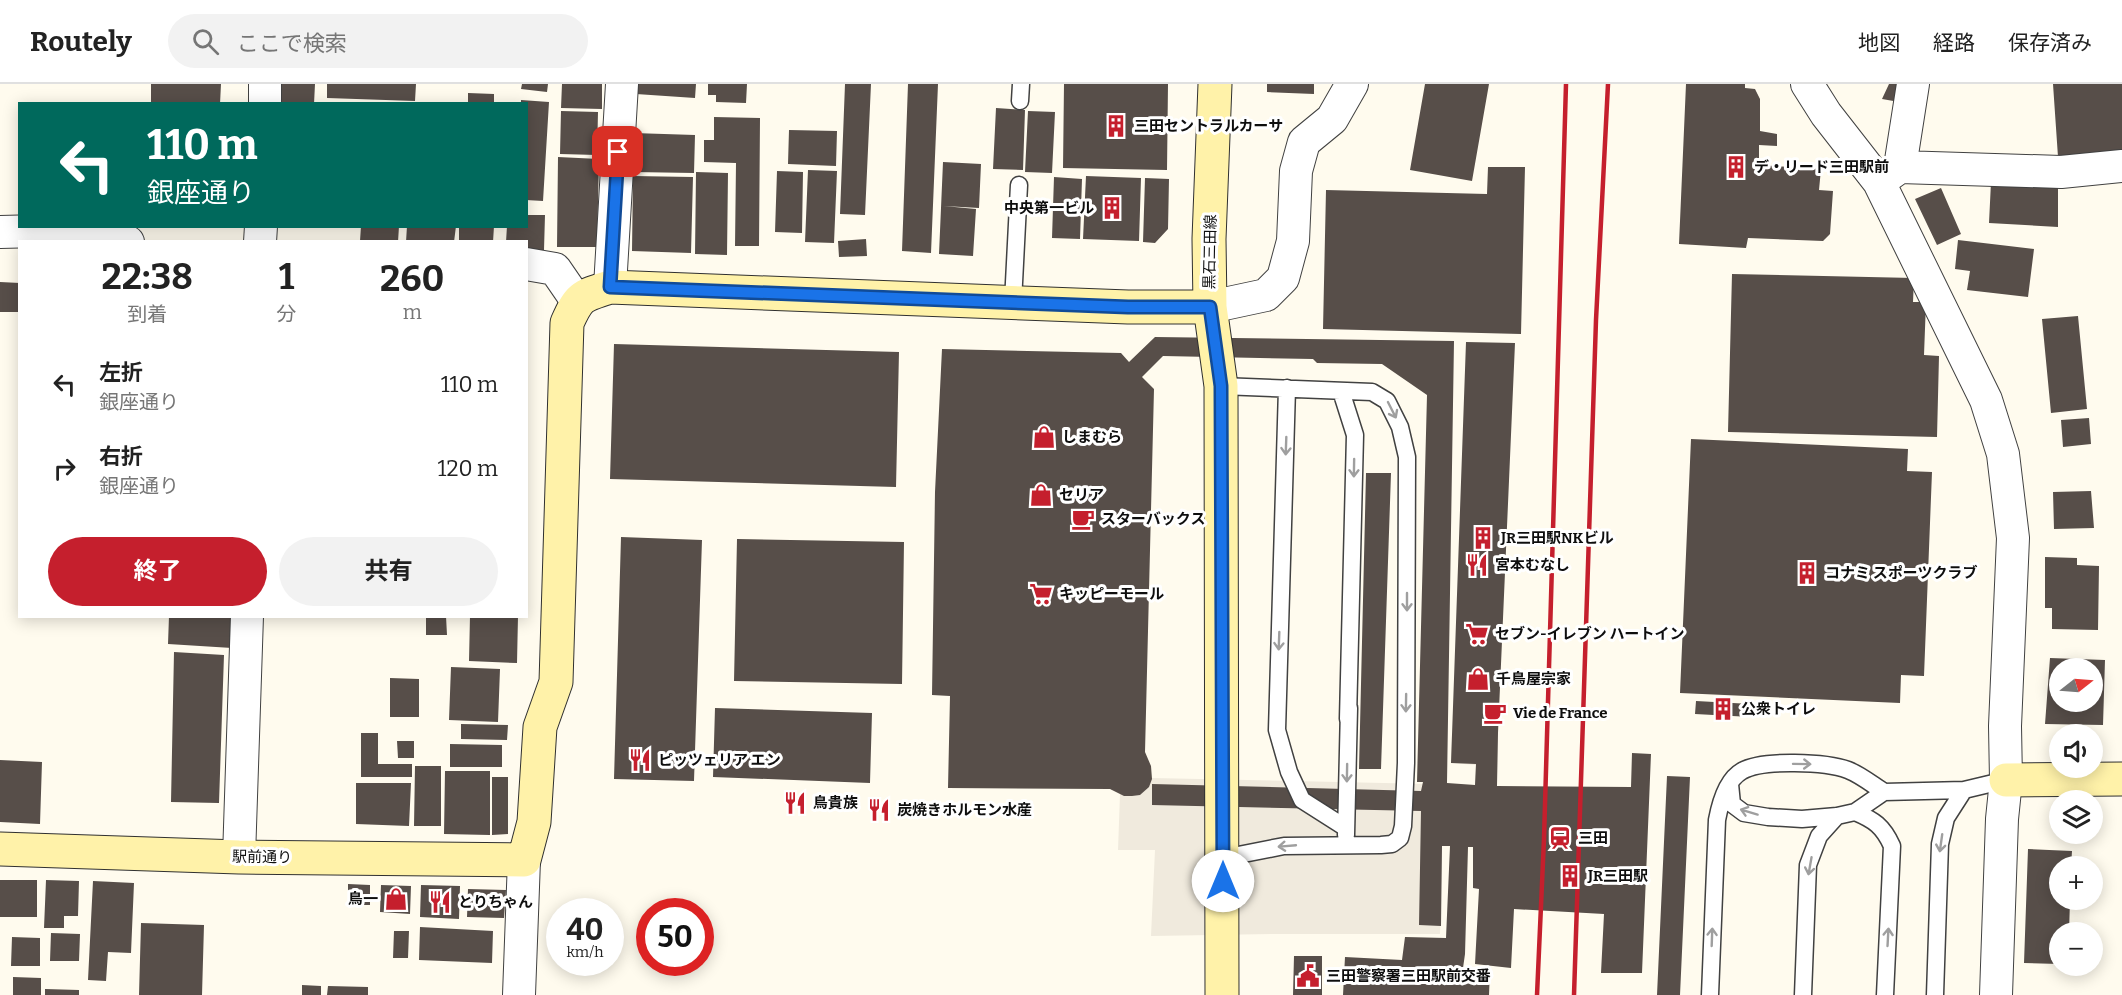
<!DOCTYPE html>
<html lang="ja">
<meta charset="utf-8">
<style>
:root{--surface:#fff;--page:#f2f2f2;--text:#222;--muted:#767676;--line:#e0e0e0;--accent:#c51f2d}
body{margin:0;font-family:Bitter,"Noto Sans JP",serif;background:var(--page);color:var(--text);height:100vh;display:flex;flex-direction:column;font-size:22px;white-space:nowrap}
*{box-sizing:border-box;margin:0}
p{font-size:20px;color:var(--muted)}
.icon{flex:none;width:33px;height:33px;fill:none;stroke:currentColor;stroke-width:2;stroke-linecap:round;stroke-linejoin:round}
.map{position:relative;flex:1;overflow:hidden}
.drawer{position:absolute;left:18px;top:156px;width:510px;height:378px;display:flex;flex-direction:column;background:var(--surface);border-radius:0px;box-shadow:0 3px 15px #0003}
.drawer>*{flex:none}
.guide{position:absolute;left:18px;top:18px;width:510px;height:126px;border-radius:0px;box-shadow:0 3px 15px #0003;background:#00695c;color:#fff;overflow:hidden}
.needle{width:39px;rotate:73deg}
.controls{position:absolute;left:2049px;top:574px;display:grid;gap:12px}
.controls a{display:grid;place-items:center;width:54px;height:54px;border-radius:50%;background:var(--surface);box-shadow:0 3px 15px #0003;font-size:30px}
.speed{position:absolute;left:546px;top:814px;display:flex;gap:12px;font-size:30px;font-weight:700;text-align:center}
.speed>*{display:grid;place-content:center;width:78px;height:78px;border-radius:50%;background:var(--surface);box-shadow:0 3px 15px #0003;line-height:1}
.speed small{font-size:15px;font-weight:400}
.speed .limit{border:9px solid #d22;background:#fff;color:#111}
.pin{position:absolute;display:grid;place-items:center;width:51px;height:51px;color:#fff;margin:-26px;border-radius:12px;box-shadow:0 3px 9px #0006}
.me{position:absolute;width:66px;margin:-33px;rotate:0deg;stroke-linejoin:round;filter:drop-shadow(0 0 4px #0008)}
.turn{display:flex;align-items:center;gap:21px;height:126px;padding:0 30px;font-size:27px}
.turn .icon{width:78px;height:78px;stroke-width:2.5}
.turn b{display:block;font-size:42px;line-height:51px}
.eta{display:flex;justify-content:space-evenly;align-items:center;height:102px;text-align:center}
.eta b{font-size:36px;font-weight:700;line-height:42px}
.cta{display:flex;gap:12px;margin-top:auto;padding:12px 30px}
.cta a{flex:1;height:69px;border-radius:36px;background:var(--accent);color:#fff;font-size:24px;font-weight:700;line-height:69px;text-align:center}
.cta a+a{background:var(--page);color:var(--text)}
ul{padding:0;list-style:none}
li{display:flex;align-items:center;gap:18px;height:84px;padding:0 30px}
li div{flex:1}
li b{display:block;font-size:22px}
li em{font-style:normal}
header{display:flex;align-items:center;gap:36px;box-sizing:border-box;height:84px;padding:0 30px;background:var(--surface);border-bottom:2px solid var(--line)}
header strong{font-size:28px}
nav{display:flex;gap:33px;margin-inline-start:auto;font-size:21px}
.search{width:420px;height:54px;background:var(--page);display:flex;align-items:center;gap:15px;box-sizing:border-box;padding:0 21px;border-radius:33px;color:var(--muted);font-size:22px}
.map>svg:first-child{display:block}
.plaza{fill:#f0eadd}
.building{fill:#574e49;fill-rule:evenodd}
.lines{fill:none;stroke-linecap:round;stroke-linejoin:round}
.lane-casing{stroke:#414141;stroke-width:19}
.street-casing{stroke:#414141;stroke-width:34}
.secondary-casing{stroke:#303030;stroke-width:35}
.lane{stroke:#fff;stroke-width:16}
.street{stroke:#fff;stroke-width:32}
.secondary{stroke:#fff2a9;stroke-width:33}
.rail{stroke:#c51f2d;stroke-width:4.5}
.oneway{stroke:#9f9f9f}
.route-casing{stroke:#114b97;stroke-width:15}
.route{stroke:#1a73e8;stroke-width:10}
.labels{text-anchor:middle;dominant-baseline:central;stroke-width:6;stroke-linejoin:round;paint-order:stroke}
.poi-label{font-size:15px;font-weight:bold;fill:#0e0e0e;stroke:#fff;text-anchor:start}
.street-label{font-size:15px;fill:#0e0e0e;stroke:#fff}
</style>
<header>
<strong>Routely</strong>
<div class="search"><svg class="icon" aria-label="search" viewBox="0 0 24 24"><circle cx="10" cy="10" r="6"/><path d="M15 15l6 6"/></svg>ここで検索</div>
<nav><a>地図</a><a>経路</a><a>保存済み</a></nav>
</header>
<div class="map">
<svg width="2122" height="911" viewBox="0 0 2122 911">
<rect width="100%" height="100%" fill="#fffbee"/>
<path class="plaza" d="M1452 649H1498L1495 778 1473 779V763L1442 762 1440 850H1276L1151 852 1155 766H1118L1120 710 1152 694 1475 701 1476 681 1451 679Z"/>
<path class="building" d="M151 0H221L220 20H151Z
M275 0H315L314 20H274Z
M327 0H416L415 17 327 14Z
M522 0H548L547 8 521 5Z
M562 0H602V25L561 24Z
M636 0H696L695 14 636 10Z
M708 0H747L746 19 716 18V11H708Z
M845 0H871L865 131 840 130Z
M908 0H938L931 169 902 167Z
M1064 0H1168L1167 86 1063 84Z
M1267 0H1314V10L1267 8Z
M1425 0H1489L1472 97 1410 86Z
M1686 0H1745V4L1755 5 1760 15V47L1777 50V62L1759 61V81L1821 85 1819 106 1833 107 1830 150 1823 157 1748 154 1746 164 1679 160Z
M1889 0H1907L1905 19 1882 15Z
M2053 0H2122V69L2058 73Z
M468 9 494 10V20H468Z
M521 16 549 18 543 117 526 116V20H521Z
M996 24 1025 26 1023 86 993 85Z
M561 27 598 28 597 71 560 70Z
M1028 27 1055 28 1052 89 1025 88Z
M714 33 760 34 759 162H735L736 79 704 78V56H714Z
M789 46 837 47 836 82 788 80Z
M633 49 695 51 694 89 633 88Z
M558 73 599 75 597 163H557Z
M943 78 981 80 979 124 944 122 976 125 973 172 939 170Z
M1488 83H1525L1521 250 1323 245 1326 106 1487 110Z
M808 86 837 87 834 159 805 158Z
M777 87 803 88 802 149 775 148Z
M696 88 728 89 727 171 695 170Z
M633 92 693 93 691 169 632 167Z
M1086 92 1141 94 1139 157 1083 155Z
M1054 93 1082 95 1080 155 1052 154Z
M1145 94 1169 95 1168 145 1155 159 1143 158Z
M1991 98 2058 104V143L1989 139Z
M1941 104 1961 150 1937 161 1915 115Z
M526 131H545L544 166H526V158H506L507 142H526Z
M361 142H399L398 158 360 157Z
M407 142H456L454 158H406Z
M459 142H494L493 158H459Z
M866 155 867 172 839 173 838 157Z
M1958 156 2034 165 2028 213 1967 206 1970 187 1955 185Z
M1732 190 1914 194 1913 218H1926L1924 271 1939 272 1937 353 1728 348Z
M0 198 20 199V228H0Z
M2078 232 2087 325 2051 329 2042 235Z
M1155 253 1454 257 1447 699 1475 701 1476 680 1451 679 1466 258 1515 259 1498 649 1497 702 1631 703 1632 669 1651 670 1642 889H1601L1604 830 1514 825 1511 884 1475 880 1479 805 1473 804V763H1468L1465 870 1463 884 1490 886 1489 911H1343L1345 873 1402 876 1405 853 1446 854 1450 762H1442L1441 842 1419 841 1421 727 1152 721V700L1421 707 1423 698H1417L1427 311 1382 280 1317 279 1313 275 1163 272 1142 293 1154 305 1145 668 1151 682 1152 695 1149 703 1140 711 1132 712H1124L1110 705 948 704 950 612 932 611 935 408 942 265 1121 269 1129 278Z
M614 260 899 268 896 403 610 395Z
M2089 334 2091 360 2063 363 2061 336Z
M1691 355 1908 365 1907 387 1932 388 1924 592 1901 591 1900 619 1680 609Z
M1366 389H1391L1381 685H1359Z
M2091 407 2094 444 2054 445 2053 408Z
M621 453 702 456 694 697 614 695Z
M737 455 904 458 902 600 734 597Z
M2045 473 2077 474V481L2099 482 2098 546 2052 545V524H2045Z
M169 532H233L232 564 168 560Z
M426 532H446L447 551H426Z
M470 532H518L517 579 469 577Z
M174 568 224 571 219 719 171 718Z
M2050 574 2105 576 2103 641 2045 640ZM2060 585H2092V618H2060Z
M451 583 500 585 498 638 449 636Z
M390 594 419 595V633H390Z
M1696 617 1751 620V633L1695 630Z
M715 624 872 629 870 699 713 693Z
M461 640 508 641 507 656 461 655Z
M361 649H378V680H412V693H361Z
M397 657H414V674H398Z
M450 660 502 661V683H450Z
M0 676 42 678 40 740 0 738Z
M415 682H441V742H414Z
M445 687H490V751L444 750Z
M1667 692 1690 693 1680 911H1657Z
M492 693H508V750L492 751Z
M356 699H411L409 742 356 740Z
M2028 765 2072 767 2071 783H2060V816H2070L2069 849H2060V880L2024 879Z
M0 796H37V833H0Z
M46 796 79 797 78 832H64V844H44Z
M93 797 134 799 131 869 108 868 106 897 88 896Z
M348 800 370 801V821H348Z
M381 801 411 802 410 830 380 828Z
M421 801 460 802 459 835 420 833Z
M468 805 506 806 504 834 467 833Z
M141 839 204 841 202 911H139Z
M420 843 493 847 492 879 419 876Z
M394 847H409L408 874H393Z
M51 849 80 850 79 877H50Z
M12 853 40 854V882H11Z
M1294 872H1322V911H1293Z
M13 893 41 894V911H13Z
M302 901 321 902V911H302Z
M328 902 368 903V911H327Z
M45 905 79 906V911H45Z"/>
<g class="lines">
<g class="lane-casing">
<path id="lane" d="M1020 17 1021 0
M1013 218 1019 101
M1221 302 1372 308 1387 317 1400 343 1407 373 1406 679 1403 742 1400 754 1392 760 1381 761 1284 762 1223 774
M1287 304 1277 646 1289 688 1302 716 1346 744
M1341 307 1355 351 1348 635
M1730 700 1732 720 1744 729 1768 733 1802 735 1837 732 1855 728 1884 708 1964 706 2006 696
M1855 728C1874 736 1883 742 1892 762L1885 911
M1346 751 1349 624
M1710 911 1717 736C1720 720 1726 696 1742 687 1762 675 1827 678 1848 686 1861 691 1873 701 1884 708
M1803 911 1808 781 1819 752 1837 732
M1935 911 1940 760 1946 734 1964 706"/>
</g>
<g class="street-casing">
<path id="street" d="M1807 0 1826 30 1879 98 1986 316 2003 370 2013 454 2005 642 2006 696 2002 735 1996 911
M265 20V0
M1900 83 1913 0
M1879 98 1900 83 2061 88 2122 82
M0 148 39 147 128 158
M260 158 261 142
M526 180 555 185 577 217
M610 203 622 0
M1210 223 1266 211 1283 194 1293 157 1296 87 1304 58 1332 35 1352 0
M239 773 247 532
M519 911 524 776"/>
</g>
<g class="secondary-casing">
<path id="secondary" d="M1215 0 1209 155 1210 223 1221 302 1222 911
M2006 696 2122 695
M0 765 239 773 524 776 534 738 540 643 556 598 567 239C579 212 581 212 610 203L1128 223H1210"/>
</g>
<use href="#lane" class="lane"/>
<use href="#street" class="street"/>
<use href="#secondary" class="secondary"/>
<path class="rail" d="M1537 911 1544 755 1566 0
M1574 911 1596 236 1608 0"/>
</g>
<defs><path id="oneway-shaft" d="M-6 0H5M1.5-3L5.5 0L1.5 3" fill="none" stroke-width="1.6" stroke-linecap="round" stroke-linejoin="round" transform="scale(1.5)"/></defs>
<g class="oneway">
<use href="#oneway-shaft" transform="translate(1392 326) rotate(63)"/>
<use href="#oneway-shaft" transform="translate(1286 362) rotate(92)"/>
<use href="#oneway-shaft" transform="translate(1354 384) rotate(91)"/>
<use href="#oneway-shaft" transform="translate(1407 518) rotate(90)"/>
<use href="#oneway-shaft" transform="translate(1279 557) rotate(92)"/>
<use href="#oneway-shaft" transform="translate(1406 619) rotate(91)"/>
<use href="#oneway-shaft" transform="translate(1802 680) rotate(1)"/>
<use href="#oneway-shaft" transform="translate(1347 689) rotate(91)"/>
<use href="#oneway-shaft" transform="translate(1749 728) rotate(-163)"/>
<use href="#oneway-shaft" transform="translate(1941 759) rotate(98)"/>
<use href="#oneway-shaft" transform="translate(1287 762) rotate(175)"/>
<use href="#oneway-shaft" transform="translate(1810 782) rotate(100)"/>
<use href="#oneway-shaft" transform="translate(1712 853) rotate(-88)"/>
<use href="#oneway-shaft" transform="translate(1888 853) rotate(-87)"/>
</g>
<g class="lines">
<g class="route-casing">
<path id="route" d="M618 68 610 203 1128 223H1210L1221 302 1223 797"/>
</g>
<use href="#route" class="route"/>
</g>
<defs>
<g id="building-bare" transform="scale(1.8)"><path d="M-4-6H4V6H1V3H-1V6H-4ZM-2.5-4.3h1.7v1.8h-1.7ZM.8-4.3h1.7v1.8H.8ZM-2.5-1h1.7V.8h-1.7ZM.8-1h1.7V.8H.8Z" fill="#c51f2d" stroke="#fff" stroke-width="2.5" paint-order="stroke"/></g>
<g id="shop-bare" transform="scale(1.8)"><path d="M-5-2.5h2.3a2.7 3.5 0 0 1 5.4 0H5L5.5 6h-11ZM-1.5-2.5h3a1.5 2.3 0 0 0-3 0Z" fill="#c51f2d" stroke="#fff" stroke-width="2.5" paint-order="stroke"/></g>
<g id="cafe-bare" transform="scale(1.8)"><path d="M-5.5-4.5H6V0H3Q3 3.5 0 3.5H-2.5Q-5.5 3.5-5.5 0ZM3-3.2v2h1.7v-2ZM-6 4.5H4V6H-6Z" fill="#c51f2d" stroke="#fff" stroke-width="2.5" paint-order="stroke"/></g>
<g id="restaurant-bare" transform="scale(1.8)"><path d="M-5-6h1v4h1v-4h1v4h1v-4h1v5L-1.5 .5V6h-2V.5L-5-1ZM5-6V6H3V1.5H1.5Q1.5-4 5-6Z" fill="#c51f2d" stroke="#fff" stroke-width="2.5" paint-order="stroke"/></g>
<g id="supermarket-bare" transform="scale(1.8)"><path d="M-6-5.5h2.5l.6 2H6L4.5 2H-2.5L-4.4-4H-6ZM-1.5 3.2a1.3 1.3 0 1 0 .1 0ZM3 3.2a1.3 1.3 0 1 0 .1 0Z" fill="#c51f2d" stroke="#fff" stroke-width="2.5" paint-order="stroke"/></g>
<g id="station-bare" transform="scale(1.8)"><path d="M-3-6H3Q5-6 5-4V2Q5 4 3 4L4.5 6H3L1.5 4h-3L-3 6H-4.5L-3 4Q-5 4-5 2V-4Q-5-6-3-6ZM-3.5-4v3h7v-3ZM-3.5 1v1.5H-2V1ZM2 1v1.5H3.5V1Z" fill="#c51f2d" stroke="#fff" stroke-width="2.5" paint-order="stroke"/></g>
<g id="civic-bare" transform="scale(1.8)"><path d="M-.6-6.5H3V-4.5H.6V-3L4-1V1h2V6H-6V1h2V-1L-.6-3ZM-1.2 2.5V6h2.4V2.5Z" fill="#c51f2d" stroke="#fff" stroke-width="2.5" paint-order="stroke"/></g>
</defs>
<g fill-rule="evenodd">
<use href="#building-bare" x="1116" y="42"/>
<use href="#building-bare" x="1736" y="83"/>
<use href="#building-bare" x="1112" y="124"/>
<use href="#shop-bare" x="1044" y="353"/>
<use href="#shop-bare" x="1041" y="411"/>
<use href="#cafe-bare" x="1083" y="435"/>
<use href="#building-bare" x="1483" y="454"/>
<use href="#restaurant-bare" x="1477" y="481"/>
<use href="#building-bare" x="1807" y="489"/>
<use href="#supermarket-bare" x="1041" y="510"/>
<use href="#supermarket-bare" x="1477" y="550"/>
<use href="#shop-bare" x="1478" y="595"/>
<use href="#building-bare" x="1723" y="625"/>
<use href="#cafe-bare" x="1495" y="629"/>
<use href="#restaurant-bare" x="640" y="676"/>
<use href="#restaurant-bare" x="795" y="719"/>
<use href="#restaurant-bare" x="879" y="726"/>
<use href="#station-bare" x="1560" y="754"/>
<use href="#building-bare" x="1570" y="792"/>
<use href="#shop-bare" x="396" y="815"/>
<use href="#restaurant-bare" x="440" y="818"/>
<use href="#civic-bare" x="1308" y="892"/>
</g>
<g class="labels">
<g class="poi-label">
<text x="1134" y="42">三田セントラルカーサ</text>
<text x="1754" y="83">デ・リード三田駅前</text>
<text x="1094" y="124" text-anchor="end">中央第一ビル</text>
<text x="1062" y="353">しまむら</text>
<text x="1059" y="411">セリア</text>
<text x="1101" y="435">スターバックス</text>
<text x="1501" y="454">JR三田駅NKビル</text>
<text x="1495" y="481">宮本むなし</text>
<text x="1825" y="489">コナミ スポーツクラブ</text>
<text x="1059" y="510">キッピーモール</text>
<text x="1495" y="550">セブン-イレブン ハートイン</text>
<text x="1496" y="595">千鳥屋宗家</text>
<text x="1741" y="625">公衆トイレ</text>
<text x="1513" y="629">Vie de France</text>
<text x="658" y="676">ピッツェリア エン</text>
<text x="813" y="719">鳥貴族</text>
<text x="897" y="726">炭焼きホルモン水産</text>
<text x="1578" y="754">三田</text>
<text x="1588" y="792">JR三田駅</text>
<text x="378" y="815" text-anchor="end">鳥一</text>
<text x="458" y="818">とりちゃん</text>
<text x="1326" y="892">三田警察署三田駅前交番</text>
</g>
<g class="street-label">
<text transform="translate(1210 168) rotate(-89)">黒石三田線</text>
<text transform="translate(262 773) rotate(1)">駅前通り</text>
</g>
</g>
</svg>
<div class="controls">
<a><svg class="needle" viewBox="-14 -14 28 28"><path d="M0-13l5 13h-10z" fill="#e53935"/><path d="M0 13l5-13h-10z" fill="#767676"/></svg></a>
<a><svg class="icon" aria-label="sound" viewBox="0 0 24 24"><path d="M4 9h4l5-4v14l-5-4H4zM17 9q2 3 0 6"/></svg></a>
<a><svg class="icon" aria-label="layers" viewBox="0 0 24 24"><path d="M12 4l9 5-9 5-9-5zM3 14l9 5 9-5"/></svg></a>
<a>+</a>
<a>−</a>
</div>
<div class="speed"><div>40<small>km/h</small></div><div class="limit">50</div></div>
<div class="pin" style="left:618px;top:68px;background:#d93025"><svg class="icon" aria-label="arrive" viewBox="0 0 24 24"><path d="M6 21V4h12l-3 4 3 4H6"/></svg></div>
<svg class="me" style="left:1223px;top:797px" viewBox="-20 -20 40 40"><circle r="19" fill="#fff"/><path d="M0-13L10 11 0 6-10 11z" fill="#1a73e8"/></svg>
<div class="guide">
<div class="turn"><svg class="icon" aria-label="left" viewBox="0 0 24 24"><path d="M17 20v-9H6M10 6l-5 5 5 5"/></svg><div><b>110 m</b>銀座通り</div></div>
</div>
<section class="drawer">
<div class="eta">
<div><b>22:38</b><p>到着</p></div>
<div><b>1</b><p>分</p></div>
<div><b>260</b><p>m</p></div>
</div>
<ul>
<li><svg class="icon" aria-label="left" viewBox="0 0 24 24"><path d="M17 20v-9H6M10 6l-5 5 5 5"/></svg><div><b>左折</b><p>銀座通り</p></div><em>110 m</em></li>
<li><svg class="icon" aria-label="right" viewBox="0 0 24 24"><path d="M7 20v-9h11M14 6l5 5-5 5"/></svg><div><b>右折</b><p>銀座通り</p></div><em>120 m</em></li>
</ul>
<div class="cta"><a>終了</a><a>共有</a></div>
</section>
</div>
